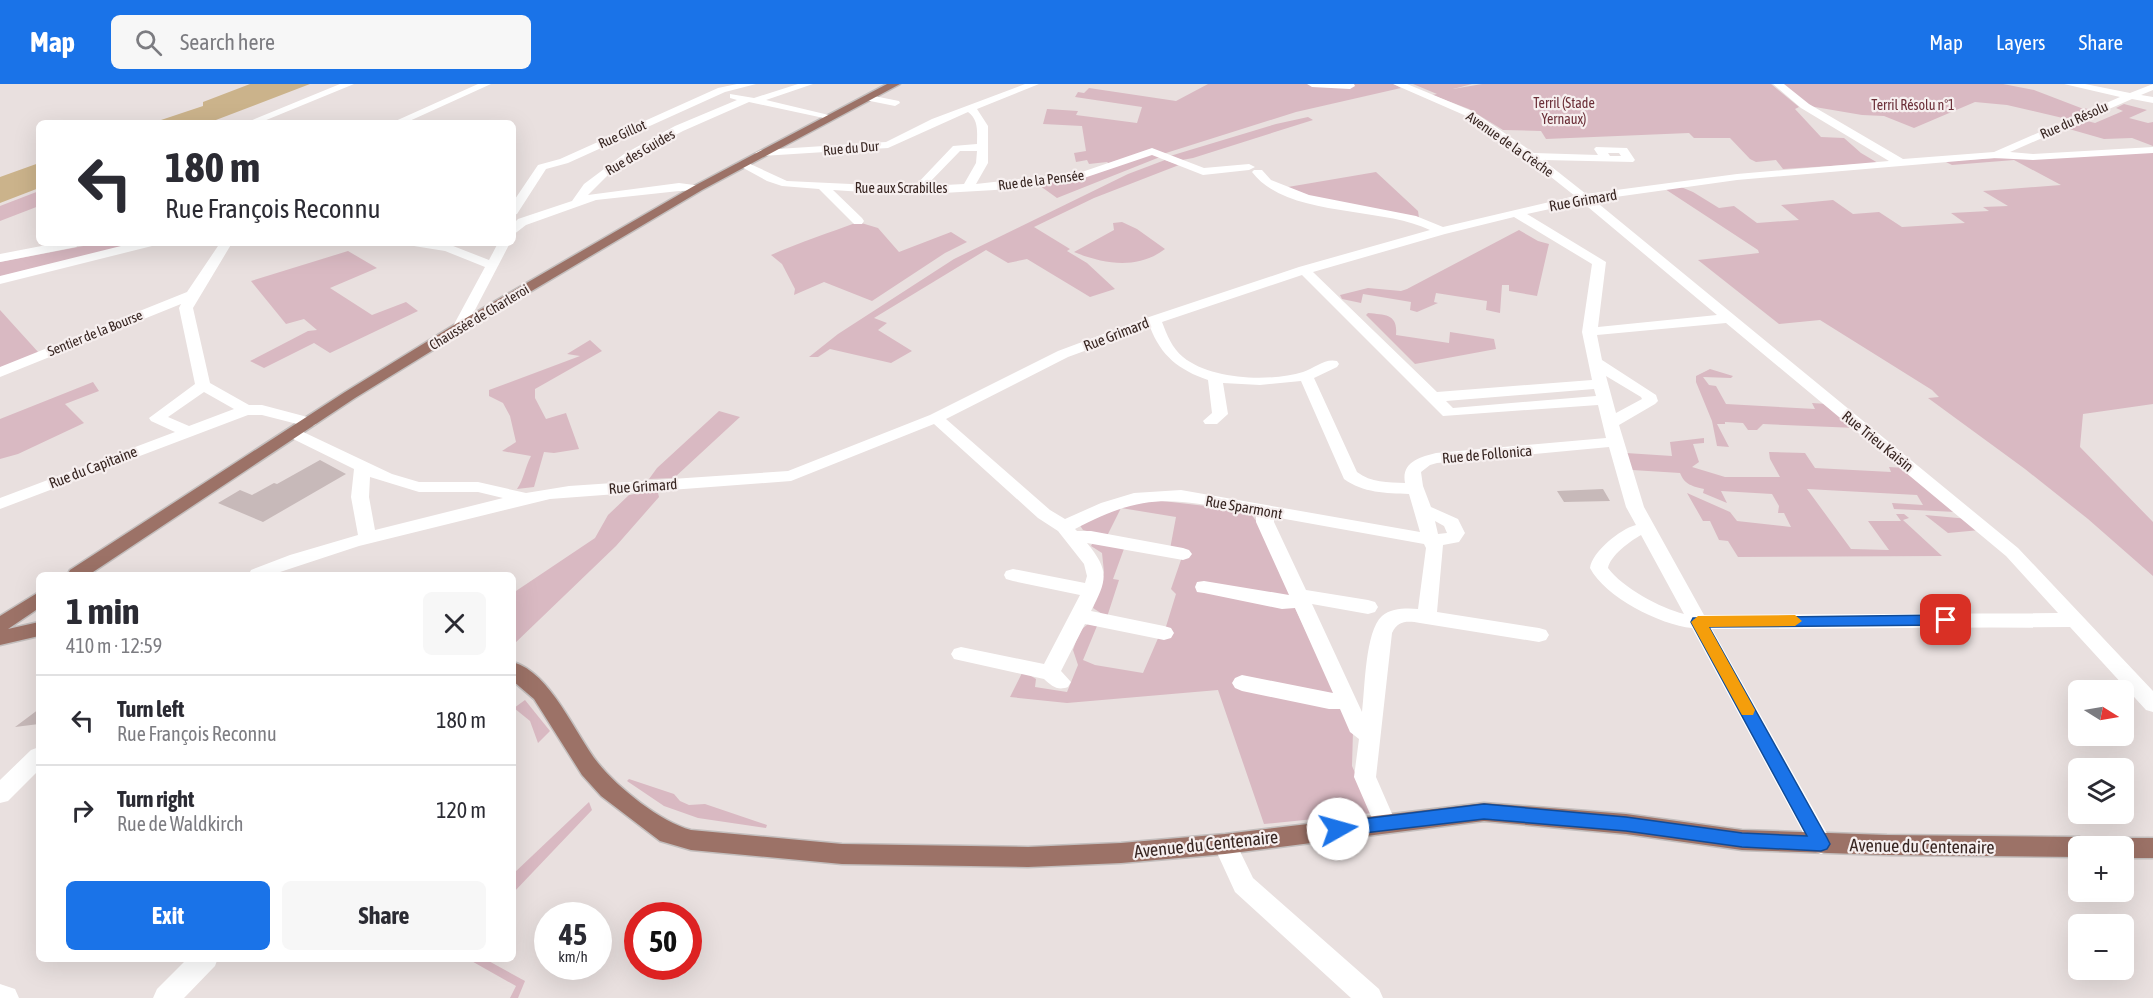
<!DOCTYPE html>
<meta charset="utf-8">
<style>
:root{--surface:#fff;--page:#f7f7f7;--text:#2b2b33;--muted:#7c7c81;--line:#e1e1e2;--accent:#1a73e8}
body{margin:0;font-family:"Asap Condensed",sans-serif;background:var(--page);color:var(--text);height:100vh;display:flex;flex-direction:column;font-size:22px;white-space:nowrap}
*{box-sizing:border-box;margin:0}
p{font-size:20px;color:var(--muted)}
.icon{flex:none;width:33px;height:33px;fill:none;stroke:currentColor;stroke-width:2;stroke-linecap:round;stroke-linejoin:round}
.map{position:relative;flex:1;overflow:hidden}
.sheet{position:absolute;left:36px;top:488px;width:480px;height:390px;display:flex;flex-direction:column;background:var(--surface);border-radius:9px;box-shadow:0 6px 24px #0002}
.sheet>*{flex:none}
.hud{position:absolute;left:36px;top:36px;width:480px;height:126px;border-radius:9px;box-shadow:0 6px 24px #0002;background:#fff;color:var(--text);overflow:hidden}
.needle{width:39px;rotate:101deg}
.buttons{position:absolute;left:2068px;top:596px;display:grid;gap:12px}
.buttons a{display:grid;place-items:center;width:66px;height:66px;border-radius:9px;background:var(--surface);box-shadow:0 6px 24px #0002;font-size:30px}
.speed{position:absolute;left:534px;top:818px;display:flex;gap:12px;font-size:30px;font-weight:700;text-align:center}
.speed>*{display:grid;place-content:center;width:78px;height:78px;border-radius:50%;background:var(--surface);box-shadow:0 6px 24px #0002;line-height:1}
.speed small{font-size:15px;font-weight:400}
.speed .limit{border:9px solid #d22;background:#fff;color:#111}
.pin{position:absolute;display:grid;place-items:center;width:51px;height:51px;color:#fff;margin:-26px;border-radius:12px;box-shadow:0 3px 9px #0006}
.me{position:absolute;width:66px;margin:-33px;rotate:83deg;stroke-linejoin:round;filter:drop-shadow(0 0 4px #0008)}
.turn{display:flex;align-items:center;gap:21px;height:126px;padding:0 30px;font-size:27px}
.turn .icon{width:78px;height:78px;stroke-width:2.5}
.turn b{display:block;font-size:42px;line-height:51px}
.round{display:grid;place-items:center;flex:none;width:63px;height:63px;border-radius:9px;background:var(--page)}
.headline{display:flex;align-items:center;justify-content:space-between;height:102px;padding:0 30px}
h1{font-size:36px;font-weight:700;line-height:45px}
.cta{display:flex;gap:12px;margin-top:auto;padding:12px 30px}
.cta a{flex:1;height:69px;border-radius:9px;background:var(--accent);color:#fff;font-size:24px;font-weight:700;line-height:69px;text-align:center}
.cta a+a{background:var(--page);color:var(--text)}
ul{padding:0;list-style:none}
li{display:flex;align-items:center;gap:18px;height:90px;padding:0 30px;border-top:2px solid var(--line)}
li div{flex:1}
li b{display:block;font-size:22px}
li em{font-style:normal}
header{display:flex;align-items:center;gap:36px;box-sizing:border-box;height:84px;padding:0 30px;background:var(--accent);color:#fff}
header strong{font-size:28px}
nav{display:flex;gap:33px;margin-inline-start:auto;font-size:21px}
.search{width:420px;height:54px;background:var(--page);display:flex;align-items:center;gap:15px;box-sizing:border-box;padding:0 21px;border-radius:9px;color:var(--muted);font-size:22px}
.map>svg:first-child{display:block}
.green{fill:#d9b9c2}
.water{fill:#cbb38b}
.building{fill:#c7b9b9}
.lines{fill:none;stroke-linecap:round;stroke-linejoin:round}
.major-casing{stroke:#c3bebd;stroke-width:3}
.minor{fill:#fff;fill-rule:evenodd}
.major{fill:#9c7267;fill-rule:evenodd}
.route{fill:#1a73e8;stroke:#114b97;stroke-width:1.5}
.slow{fill:#f59e0b}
.labels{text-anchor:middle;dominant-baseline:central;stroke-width:4.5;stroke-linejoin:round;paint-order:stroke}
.far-park-label{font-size:14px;fill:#6b2f38;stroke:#f6efef}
.far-street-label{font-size:14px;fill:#382622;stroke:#f6efef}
.street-label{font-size:15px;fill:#382622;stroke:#f6efef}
.near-street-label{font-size:18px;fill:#382622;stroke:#f6efef}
</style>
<header>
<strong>Map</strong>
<div class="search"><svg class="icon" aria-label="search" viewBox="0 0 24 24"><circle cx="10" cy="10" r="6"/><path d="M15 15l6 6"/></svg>Search here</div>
<nav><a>Map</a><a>Layers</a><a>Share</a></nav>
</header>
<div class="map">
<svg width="2153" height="914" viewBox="0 0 2153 914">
<rect width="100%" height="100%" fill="#e9e0df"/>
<path class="green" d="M1208 0H1394L1401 4 1296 28 1166 69 1150 68 1160 73 1057 114 1036 99 1112 82 1107 78 1089 80 1087 76 1076 78 1074 69 1086 67 1082 42 1043 40 1047 25 1078 27 1076 31 1137 39 1142 23 1075 13 1078 8 1084 9 1089 4 1176 17Z
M1413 0H1472L1453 5 1482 0H1771L1799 23 1795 25 1821 53 1844 54 1861 69 1878 79 1783 85 1776 76 1756 78 1750 75 1730 54H1694L1689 49 1546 55 1541 47 1503 46 1469 25 1432 11 1437 10Z
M1782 0H2003L2034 6 2081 24 2089 25 2067 35 2007 21 1975 18 1914 44 1884 32 1862 31 1809 22Z
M2124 20 2147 26 2129 34 2148 39 2153 38V62L2132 54 2104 55 2069 45 2087 37 2095 39 2123 27 2116 24Z
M1308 33 1313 36 1193 74 1182 76 1170 72 1276 40Z
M2153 66V320L2083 330 2080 363 2153 438V492L2088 435 2025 385 1928 314 1939 313 1932 306 1820 236 1779 240 1698 176 1759 169 1758 166 1665 105 1681 103 1693 108 1719 124 1734 122 1757 139 1799 136 1781 121 1833 116 1853 130 1879 128 1902 143 1965 139 1951 129 1989 127 1983 123 2008 122 1983 107 2061 101 2014 76 1952 81 1944 77Z
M1165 76 1179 81 1094 114 1034 143 1070 165 1067 167 1087 179 1115 205 1090 213 1027 175 1008 179 986 166 874 234 887 239 878 246 912 267 891 279 830 265 818 273H809L838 250 954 175 1128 90Z
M1376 88 1418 127 1419 134 1310 112 1282 104Z
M39 107V122L0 137V122Z
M858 138 878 144 899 168 951 148 967 158 945 169 872 217 824 198 794 211 795 205 782 180 771 171C800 158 829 149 858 138Z
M1122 138 1137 145 1165 165C1138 186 1103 180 1074 168L1114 146 1113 139Z
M1519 146 1538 157 1549 160 1548 164 1537 212 1509 207V201H1502L1500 229 1486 226 1487 217 1436 209 1434 218 1438 219 1417 228 1410 226 1411 218 1363 210 1361 219 1342 215 1340 211 1368 204 1401 207 1407 205Z
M99 159H138L0 194V178Z
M348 167 377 184 330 204 372 231 406 218 418 227 330 269 314 259 264 284 250 277 308 247 317 246 304 235 286 240 251 197Z
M0 226 39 269 0 285Z
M1368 229C1386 231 1398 230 1396 251L1449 259 1450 248 1494 255 1496 265 1415 280 1366 231Z
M590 256 602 267 535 305V314L546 335 566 329 579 365 554 369 544 368 534 403 517 405C524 395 525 383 531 372L502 367 516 358 510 332 503 319 489 312V306L580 272 567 270Z
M1710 285 1733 292 1731 294 1703 293 1709 301 1716 302 1726 320 1815 325 1812 319 1827 320 1856 344 1763 340 1757 346H1748L1743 339 1725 338V340H1717L1729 363 1717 362 1712 337 1696 298V292Z
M93 298 99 307 65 320 84 339 18 370 0 375V335Z
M719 327 740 333 674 394 649 395 657 384Z
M1704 354V359L1693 360 1699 378 1692 383 1725 393H1780L1770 375 1769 368 1805 369 1815 384 1891 388 1889 383 1905 384 1956 428 1894 425 1892 419 1923 421 1917 411 1807 405 1851 465 1889 466 1868 437H1901L1896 430H1904L1909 434 1903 436 1942 472 1738 473 1728 457 1719 456 1710 437H1703L1687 409 1730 428 1737 437 1791 443 1784 429H1778L1779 422 1772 410 1721 407 1727 419 1703 409 1704 405C1692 402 1685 401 1680 389L1632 386 1626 369 1672 372 1670 358Z
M646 408 658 409 659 413 616 462 513 561V509L595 454 608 431 629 411Z
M1154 416 1249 427 1279 469 1294 522 1353 647 1352 682 1373 729 1264 740 1218 606 1067 619 1010 613 1023 587 1036 595 1035 603 1067 608 1078 581 1073 566 1076 557 1082 545 1088 540 1097 542 1083 576 1095 581 1143 589 1159 552 1164 549 1176 510 1171 505 1183 470 1170 465 1176 433 1121 424 1107 452 1083 446 1079 440 1116 422Z
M1925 431 1969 435 1980 446 1948 449Z
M1094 456 1125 462 1113 495 1119 496 1107 533 1093 524 1104 488 1102 469 1091 462Z
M525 616 550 647 538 659 530 637 514 624Z
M629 695 674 710 680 717 689 721 705 720 767 741 766 744 698 734 664 722 627 697Z
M589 718 592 726 513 809V790Z
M468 875H485L525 897 518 914H510L516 902Z"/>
<path class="water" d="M250 0H310L208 39H152L203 22V18Z
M39 79V104L0 119V93Z"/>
<path class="building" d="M320 376 346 390 263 438 218 419 240 406 252 411 274 399 277 400Z
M1603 405 1610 417 1564 418 1557 407Z
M39 625V640L15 643Z"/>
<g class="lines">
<g class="major-casing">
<path id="major" d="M887 0H900L702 106 464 247 355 314 90 490H68L70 486 345 308 454 241 694 102Z
M39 508V524L8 545 39 538V552L0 561V532Z
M513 578C551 589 575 650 598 679 618 704 661 738 691 746L842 760 1028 763 1121 759 1225 750 1484 719 1626 730 1742 746 1887 751 2079 753 2087 756 2090 762H2079V773L1887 771 1742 766 1626 750 1484 737 1225 770 1121 779 1028 783 842 780 691 766 660 757 601 712 582 691 534 615 513 597Z
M2124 754H2153V774H2124V762H2113L2116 757Z"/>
</g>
<path class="minor" d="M340 0H354L259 39H245Z
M478 0H491L405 39H391Z
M737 0H756L725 8 568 79 546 85 517 130 513 131V118L538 81 560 75 718 4Z
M798 0H813L766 16 833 32V36L749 18 683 47 632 74 610 89 588 111 679 99 702 102V106L679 107 596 116 526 141 513 151V140L518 135 572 117 584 100 624 70 675 42 737 16 730 14V10L754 14Z
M1025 0H1039L977 25 988 42V79L976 100 1082 88 1152 64 1204 84 1249 80 1255 83 1249 86 1203 91 1152 71 1084 94 995 106 908 111 833 106 862 134 864 137 862 140H854L819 105 782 102 767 97 736 80 742 77 746 78 787 97 914 103 953 62 977 60C977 48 979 36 968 28L888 64 761 72 755 69 761 66 886 58 932 35ZM960 67H977L976 79 964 100 926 102Z
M1307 0H1354L1355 2 1350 5 1312 3Z
M1393 0H1407L1472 27 1534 69 1598 71 1594 65 1596 63 1627 64 1635 76 1633 78 1543 76 1586 110 1737 90 1889 77 1801 24 1773 0H1784L1809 20 1903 75 1994 68 2120 13 2064 0H2085L2130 9 2153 0V6L2141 11 2153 13V19L2132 15 2010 68 2033 70 2153 63V69L2033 76 1994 74 1737 96 1594 116 2018 464 2153 607V628L2146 626 2070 543 1712 545 1833 760 1829 767 1821 770 1813 767 1692 544C1660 541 1605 513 1590 484 1592 468 1620 445 1636 441L1626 423 1609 363 1437 379 1430 381 1421 388 1423 402 1431 423 1458 435 1465 449 1459 458 1443 461 1437 528 1539 544 1546 546 1549 551 1546 556 1539 558 1420 539C1408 537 1398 536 1392 549L1376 693 1396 739 1393 746 1385 749 1377 746 1354 693 1359 655 1350 648 1340 625H1329L1242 607 1235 604 1232 599 1235 594 1242 591 1333 609 1295 524 1282 525 1204 509 1197 508 1195 503 1197 498 1204 497 1289 511 1256 438V430C1177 416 1150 405 1075 445L1077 447H1091L1183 464 1189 466 1192 470 1189 474 1183 476 1087 459C1110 487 1107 496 1091 527L1164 542 1171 544 1174 549 1171 554 1164 556 1085 540 1061 587 1071 598 1068 603C1057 607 1052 602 1044 595L954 575 951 570 954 565 961 563 1044 580 1080 511 1013 497 1006 495 1004 491 1006 487 1013 485 1085 499 1087 492 1084 480 1058 447 1038 434 934 340 791 397 550 415 359 462 274 490H249L251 486 290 471 358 451 351 413 354 385 287 352 285 349 287 346H299L392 390 419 398H478L526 409 569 402 788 387 930 331 1058 267 1149 233 1299 183 1430 146C1381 122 1287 134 1252 88L1254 86H1262L1271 96 1309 111 1416 132 1443 143 1575 112 1527 74 1464 31ZM1608 69H1619L1621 72H1610ZM1582 118 1717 231 1598 243 1606 178 1527 130ZM1514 133 1592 180 1582 248 1592 296 1437 308 1313 188 1445 150ZM1302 191 1443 332 1598 321 1606 354 1436 369C1420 373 1401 378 1405 399 1388 398 1371 399 1357 388L1314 294 1337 283 1339 280 1337 277C1325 274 1315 284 1303 288 1270 298 1211 296 1183 273 1172 264 1167 251 1162 238ZM1726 239 2006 472 2058 529 1704 531 1644 423 1619 341 1655 320 1658 317 1656 311 1602 276 1597 251ZM1150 243C1161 272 1179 286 1208 296L1212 329 1203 337 1205 340H1217L1228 330 1223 299 1260 301 1301 297 1344 395C1363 409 1386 409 1409 410L1420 448 1181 406 1134 409 1101 419 1065 435 1050 426 946 335 1068 273ZM1606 292 1641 313 1642 315 1616 329ZM1594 305 1596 312 1453 324 1446 317ZM370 393 419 408H478L503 414 375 446 369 413ZM1274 433 1424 460 1426 464 1418 525C1407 524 1391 524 1382 532 1365 547 1365 605 1362 628L1312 520 1368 530 1375 528 1378 523 1375 518 1368 516 1306 506 1274 438ZM1435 437 1444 442 1447 449 1438 450ZM1641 451 1684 530C1660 524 1623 504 1608 484 1610 472 1630 457 1641 451Z
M869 11 899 17 900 19 895 22 865 16V12Z
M57 159H82L76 163 0 178V170Z
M133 159H154L152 162 0 200V192Z
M220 159H232L193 224 210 299 249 321H262L315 335 317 338 315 341 309 343 262 331H248L0 425V414L175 348 151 337 149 334 195 300 179 224 181 220 0 293V283L187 208ZM204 308 234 325 189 342 168 333Z
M412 159 448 160 489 176 498 159H510L464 247 459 248 452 244 485 183 445 167 414 162Z
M39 663V686L8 717 0 719V696L31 666Z
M1225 750 1233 753 1253 794 1379 905 1383 914H1351L1235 808 1213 760 1217 753Z
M188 874H218L215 882 184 914H153L157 905Z
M0 900 15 905 19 914H0Z"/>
<use href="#major" class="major"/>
</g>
<path class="route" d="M1946 531 1953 536 1946 541 1709 543 1827 754 1830 760 1827 765 1821 767 1742 763 1626 747 1484 735 1338 752 1331 750 1329 745 1331 740 1338 738 1484 720 1626 733 1742 749 1807 752 1691 538 1693 534Z"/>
<path class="slow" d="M1795 531 1802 537 1795 542 1709 543 1755 626 1753 631H1742L1691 538 1698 532Z"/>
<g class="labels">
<g class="far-park-label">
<text x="1564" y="19">Terril (Stade<tspan x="1564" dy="16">Yernaux)</tspan></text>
<text x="1913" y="21">Terril Résolu n°1</text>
</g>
<g class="far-street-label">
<text transform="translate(2074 36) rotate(-24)">Rue du Résolu</text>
<text transform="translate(622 50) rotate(-24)">Rue Gillot</text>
<text transform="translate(1510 60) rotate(35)">Avenue de la Crèche</text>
<text transform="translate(851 64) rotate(-5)">Rue du Dur</text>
<text transform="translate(640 68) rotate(-30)">Rue des Guides</text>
<text transform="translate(1041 96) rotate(-7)">Rue de la Pensée</text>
<text x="901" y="104">Rue aux Scrabilles</text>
<text transform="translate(479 233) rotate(-31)">Chaussée de Charleroi</text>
<text transform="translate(95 249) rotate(-22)">Sentier de la Bourse</text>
</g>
<g class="street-label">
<text transform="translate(1583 116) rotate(-10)">Rue Grimard</text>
<text transform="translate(1116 250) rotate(-21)">Rue Grimard</text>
<text transform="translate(1878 357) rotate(39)">Rue Trieu Kaisin</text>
<text transform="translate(1487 370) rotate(-5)">Rue de Follonica</text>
<text transform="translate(93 383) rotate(-21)">Rue du Capitaine</text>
<text transform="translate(643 402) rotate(-4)">Rue Grimard</text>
<text transform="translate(1244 423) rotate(10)">Rue Sparmont</text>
</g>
<g class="near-street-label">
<text transform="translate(1206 760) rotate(-6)">Avenue du Centenaire</text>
<text transform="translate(1922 762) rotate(1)">Avenue du Centenaire</text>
</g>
</g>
</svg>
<div class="buttons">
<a><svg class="needle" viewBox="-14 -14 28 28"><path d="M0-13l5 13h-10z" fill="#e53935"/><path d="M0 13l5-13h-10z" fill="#7c7c81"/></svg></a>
<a><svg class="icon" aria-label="layers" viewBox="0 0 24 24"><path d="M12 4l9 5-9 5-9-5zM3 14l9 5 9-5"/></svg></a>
<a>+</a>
<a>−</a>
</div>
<div class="speed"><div>45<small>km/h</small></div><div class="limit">50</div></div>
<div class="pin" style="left:1946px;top:536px;background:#d93025"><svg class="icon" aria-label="arrive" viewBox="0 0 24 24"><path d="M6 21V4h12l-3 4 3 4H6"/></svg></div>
<svg class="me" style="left:1338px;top:745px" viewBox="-20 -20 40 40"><circle r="19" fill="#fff"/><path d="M0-13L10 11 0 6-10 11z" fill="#1a73e8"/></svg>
<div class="hud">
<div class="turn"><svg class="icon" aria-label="left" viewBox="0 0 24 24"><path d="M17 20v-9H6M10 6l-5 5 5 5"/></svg><div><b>180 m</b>Rue François Reconnu</div></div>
</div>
<section class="sheet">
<div class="headline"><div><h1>1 min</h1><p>410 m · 12:59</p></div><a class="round"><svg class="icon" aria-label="close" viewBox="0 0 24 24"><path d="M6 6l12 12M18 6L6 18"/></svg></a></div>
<ul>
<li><svg class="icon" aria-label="left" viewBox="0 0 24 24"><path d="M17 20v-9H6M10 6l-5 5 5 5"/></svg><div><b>Turn left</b><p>Rue François Reconnu</p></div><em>180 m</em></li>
<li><svg class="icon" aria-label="right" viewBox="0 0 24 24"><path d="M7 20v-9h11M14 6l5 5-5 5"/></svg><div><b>Turn right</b><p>Rue de Waldkirch</p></div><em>120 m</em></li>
</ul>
<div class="cta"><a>Exit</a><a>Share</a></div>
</section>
</div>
